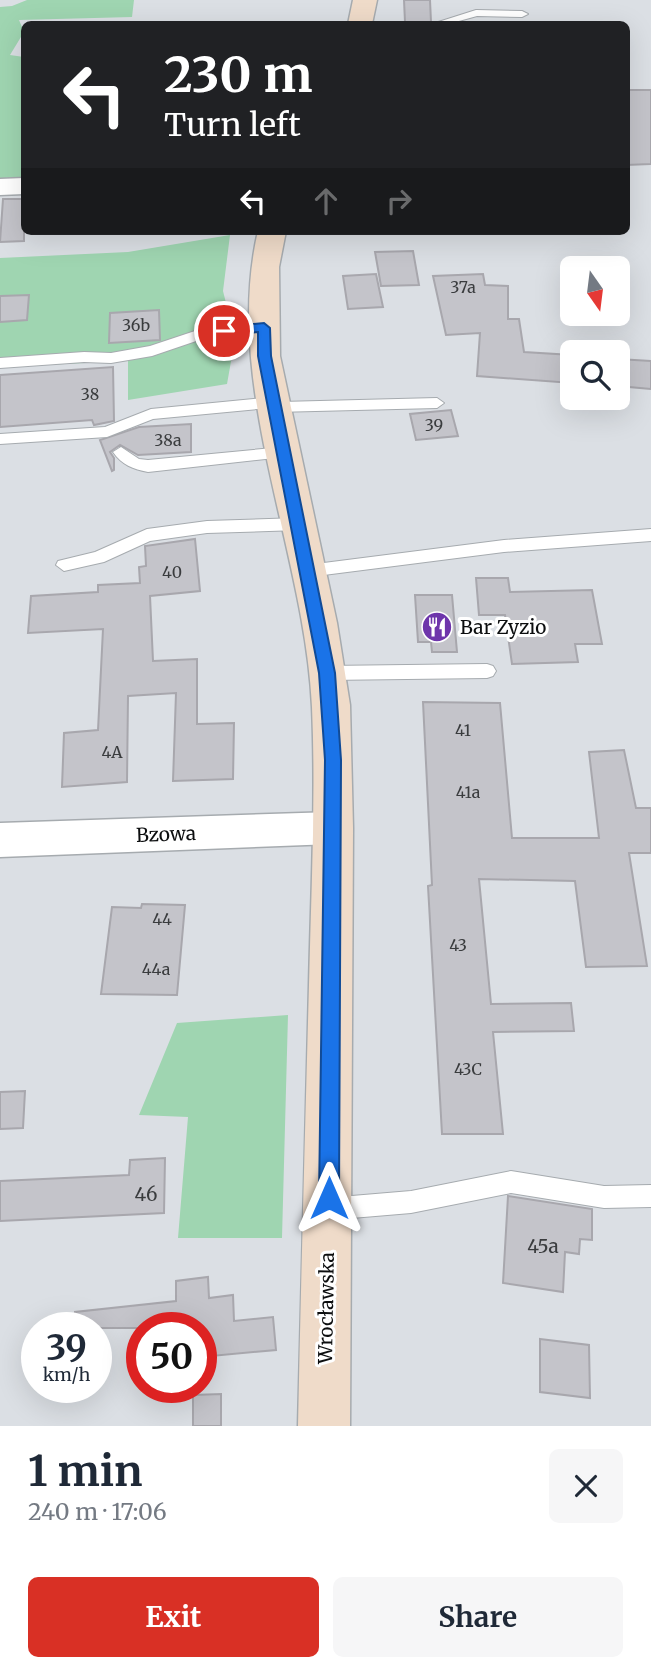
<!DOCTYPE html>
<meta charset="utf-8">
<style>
:root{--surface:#fff;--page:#f6f6f7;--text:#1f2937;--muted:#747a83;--accent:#d93025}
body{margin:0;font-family:Merriweather,serif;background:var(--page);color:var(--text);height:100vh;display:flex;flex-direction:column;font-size:26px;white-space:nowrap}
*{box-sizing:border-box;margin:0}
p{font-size:23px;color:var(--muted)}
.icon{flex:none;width:38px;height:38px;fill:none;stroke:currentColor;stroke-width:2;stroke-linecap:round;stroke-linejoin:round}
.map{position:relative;height:1426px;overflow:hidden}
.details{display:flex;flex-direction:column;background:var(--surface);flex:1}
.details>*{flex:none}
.guide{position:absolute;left:21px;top:21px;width:609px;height:214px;border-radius:10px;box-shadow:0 7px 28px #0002;background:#202124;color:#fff;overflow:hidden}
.needle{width:46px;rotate:166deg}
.buttons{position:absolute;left:560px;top:256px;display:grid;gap:14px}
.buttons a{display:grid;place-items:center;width:70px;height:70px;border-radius:10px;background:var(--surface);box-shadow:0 7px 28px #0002;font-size:35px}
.speed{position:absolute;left:21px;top:1312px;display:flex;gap:14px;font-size:35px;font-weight:700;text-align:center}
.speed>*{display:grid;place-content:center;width:91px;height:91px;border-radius:50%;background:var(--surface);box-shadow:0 7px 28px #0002;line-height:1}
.speed small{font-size:18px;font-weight:400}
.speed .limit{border:10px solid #d22;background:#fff;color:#111}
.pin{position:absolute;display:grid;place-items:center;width:60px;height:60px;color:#fff;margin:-30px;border:4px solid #fff;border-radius:50%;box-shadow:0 2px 7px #0007}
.me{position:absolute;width:77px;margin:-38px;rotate:0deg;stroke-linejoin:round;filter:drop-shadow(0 0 5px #0008)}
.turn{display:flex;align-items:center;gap:24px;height:147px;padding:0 28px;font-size:32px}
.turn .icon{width:91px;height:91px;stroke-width:2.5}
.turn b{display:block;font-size:49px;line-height:60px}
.lanes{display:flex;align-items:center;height:66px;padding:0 28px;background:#0003;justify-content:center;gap:35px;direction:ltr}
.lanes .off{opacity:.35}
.round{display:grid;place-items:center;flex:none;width:74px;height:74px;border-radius:10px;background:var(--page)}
.headline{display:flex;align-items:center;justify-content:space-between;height:119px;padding:0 28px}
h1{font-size:42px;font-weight:700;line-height:52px}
.cta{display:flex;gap:14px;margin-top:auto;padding:14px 28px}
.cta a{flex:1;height:80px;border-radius:10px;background:var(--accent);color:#fff;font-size:28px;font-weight:700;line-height:80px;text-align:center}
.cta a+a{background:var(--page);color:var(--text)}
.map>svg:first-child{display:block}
.green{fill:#9fd5b1}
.building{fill:#c4c4ca;stroke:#a8a7ad;stroke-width:2}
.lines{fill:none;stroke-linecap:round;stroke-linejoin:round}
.lane-casing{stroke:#a6abaf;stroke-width:2}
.street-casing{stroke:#a6abaf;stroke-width:3}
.secondary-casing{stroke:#a6abaf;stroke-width:3}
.lane{fill:#fff;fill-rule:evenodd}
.street{fill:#fff;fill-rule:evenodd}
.secondary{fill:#efdbc9;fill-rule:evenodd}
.route{fill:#1a73e8;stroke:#114b97;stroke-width:2}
.labels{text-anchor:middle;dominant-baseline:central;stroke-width:6;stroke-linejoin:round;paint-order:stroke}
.number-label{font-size:16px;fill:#3a3c3e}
.poi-label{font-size:19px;fill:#0c0e0f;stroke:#fff;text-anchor:start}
.street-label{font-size:19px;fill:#0c0e0f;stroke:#fff}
.near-number-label{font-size:19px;fill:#3a3c3e}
</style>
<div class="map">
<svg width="651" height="1426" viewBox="0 0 651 1426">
<rect width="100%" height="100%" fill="#dbdfe4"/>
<path class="green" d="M27 0H134L132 17 19 20 24 32 10 55 24 57V178H0V7L12 6Z
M230 235 223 291 235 339 227 384 128 400V361L0 367V258L128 252Z
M288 1015 282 1238H178L188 1117 139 1115 177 1023Z"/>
<path class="building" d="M404 0H430L431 22H405Z
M626 90H651V164L626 165Z
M3 199H24V241L0 242Z
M413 251 419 285 381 286 375 252Z
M376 274 383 307 348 309 343 276Z
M483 274 485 285 508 286V319H519L524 352 572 355V383L477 376 480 333 446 335 433 276Z
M29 295 27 320 0 322V296Z
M159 310 160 340 109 343 110 313Z
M618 359 651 361V389L618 386Z
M113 367 114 421 94 425 92 420 0 427V375Z
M451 410 458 436 416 440 410 414Z
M191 424V452L138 455 120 445 110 452 114 458V470L112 471 100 440 139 427Z
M195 539 200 591 150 596 153 661 197 659V724L234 723 233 779 173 781 176 693 128 696 127 782 62 787 64 733 98 730 103 629 28 633 31 596 98 592V585L140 583 139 567 146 566 145 546Z
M476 578H508L510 592 592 590 602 644H575L578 662 512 664 505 615H479Z
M415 595H452L457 652H432L431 642H418Z
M423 702 500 703 512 838H599L589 752 624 750 636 808H651V853H629L647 966 586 967 575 881 479 879 491 1004 571 1003 574 1031 493 1032 503 1134H442L428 886 432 885Z
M142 904 185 905 177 995 101 994 112 907 141 908Z
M25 1091 23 1128 0 1129V1092Z
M165 1158 164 1213 0 1221V1181L129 1175 130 1160Z
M508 1196 592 1209V1240L580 1239 579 1254 565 1252 563 1292 503 1283Z
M208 1277 209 1298 233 1295 234 1321 273 1317 276 1350 201 1357V1328H76L75 1312 176 1301V1281Z
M540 1339 589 1345 590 1398 540 1392Z
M221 1394V1426H193V1395Z"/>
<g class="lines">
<g class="lane-casing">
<path id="lane" d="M476 10 522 11 528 14 522 17 477 16 448 24H432Z
M264 323 271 328 269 331 202 339 152 356 111 363 84 362 0 368V358L84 352 111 353 150 346 201 329Z
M274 397 281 402 437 398 444 403 437 408 275 412 268 408 153 419 107 437 0 444V434L105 427 151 409Z
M121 447 139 459 148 460 284 447 292 452 284 457 148 472C133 469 122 465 113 452Z
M299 518 307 524 299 530 207 533 150 541 104 562 64 571 56 565 58 561 95 552 147 529 207 521Z
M651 529V541L504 552 308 577 300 571 308 565 504 540Z
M487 664 493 666 496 671 493 676 487 678 327 680 321 678 318 673 321 668 327 666Z
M511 1171 604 1186 651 1185V1207L604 1208 511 1193 411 1213 328 1220 320 1217 317 1209 320 1201 328 1198 411 1191Z"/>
</g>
<g class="street-casing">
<path id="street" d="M24 178V194L0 195V179Z
M333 812 346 816 352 828 346 840 333 844 0 857V823Z"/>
</g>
<g class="secondary-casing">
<path id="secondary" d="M353 0H377L372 24H348Z
M258 231H286L279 267 280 356 337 623 350 705 353 828 350 1426H298C301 1279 305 1132 309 985 311 893 316 800 312 707 305 551 222 386 258 231Z"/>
</g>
<use href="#lane" class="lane"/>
<use href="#street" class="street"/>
<use href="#secondary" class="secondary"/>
</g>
<path class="route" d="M264 323 270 328 271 356 335 673 341 760 339 1198 336 1205 329 1208 322 1205 319 1198 325 760 319 673 258 356V332L224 335 218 331 224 327Z"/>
<defs>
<g id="restaurant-disc" transform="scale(1.575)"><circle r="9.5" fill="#6e35ab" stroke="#fff"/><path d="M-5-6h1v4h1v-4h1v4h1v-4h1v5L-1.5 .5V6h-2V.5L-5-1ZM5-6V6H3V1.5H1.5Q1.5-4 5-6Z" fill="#fff"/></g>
</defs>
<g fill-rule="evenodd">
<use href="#restaurant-disc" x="437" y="627"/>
</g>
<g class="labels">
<g class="number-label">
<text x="463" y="287">37a</text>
<text x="136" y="325">36b</text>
<text x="90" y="394">38</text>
<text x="434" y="425">39</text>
<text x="168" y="440">38a</text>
<text x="172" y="572">40</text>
<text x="463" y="730">41</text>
<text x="112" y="752">4A</text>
<text x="468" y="792">41a</text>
<text x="162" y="919">44</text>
<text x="458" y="945">43</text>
<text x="156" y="969">44a</text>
<text x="468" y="1069">43C</text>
</g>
<g class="poi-label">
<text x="460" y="627">Bar Zyzio</text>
</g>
<g class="street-label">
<text transform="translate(166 834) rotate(-2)">Bzowa</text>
<text transform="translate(326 1308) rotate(-89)">Wrocławska</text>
</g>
<g class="near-number-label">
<text x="146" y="1194">46</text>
<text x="543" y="1246">45a</text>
</g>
</g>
</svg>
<div class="buttons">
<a><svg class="needle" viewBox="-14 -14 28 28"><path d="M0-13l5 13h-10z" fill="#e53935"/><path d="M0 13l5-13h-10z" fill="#747a83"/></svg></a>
<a><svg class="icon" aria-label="search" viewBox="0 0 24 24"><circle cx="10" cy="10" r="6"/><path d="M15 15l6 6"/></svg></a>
</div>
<div class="speed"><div>39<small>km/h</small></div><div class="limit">50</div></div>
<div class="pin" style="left:224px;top:331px;background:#d93025"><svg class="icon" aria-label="arrive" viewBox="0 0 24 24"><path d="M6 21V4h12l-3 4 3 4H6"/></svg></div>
<svg class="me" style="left:329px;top:1198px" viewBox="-20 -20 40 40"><path d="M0-17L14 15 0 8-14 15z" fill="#1a73e8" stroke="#fff" stroke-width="4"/></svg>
<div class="guide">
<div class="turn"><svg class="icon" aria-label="left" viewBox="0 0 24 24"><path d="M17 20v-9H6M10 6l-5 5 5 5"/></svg><div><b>230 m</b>Turn left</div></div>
<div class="lanes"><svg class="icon" aria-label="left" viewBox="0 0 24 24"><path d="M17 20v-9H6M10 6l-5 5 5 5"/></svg><svg class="icon off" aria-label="ahead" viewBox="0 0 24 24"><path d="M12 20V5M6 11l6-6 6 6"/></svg><svg class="icon off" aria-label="right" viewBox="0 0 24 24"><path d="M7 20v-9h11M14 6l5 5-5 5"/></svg></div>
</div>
</div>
<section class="details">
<div class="headline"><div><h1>1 min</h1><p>240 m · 17:06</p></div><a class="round"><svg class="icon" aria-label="close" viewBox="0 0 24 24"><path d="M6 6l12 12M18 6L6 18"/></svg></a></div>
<div class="cta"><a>Exit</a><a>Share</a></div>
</section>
